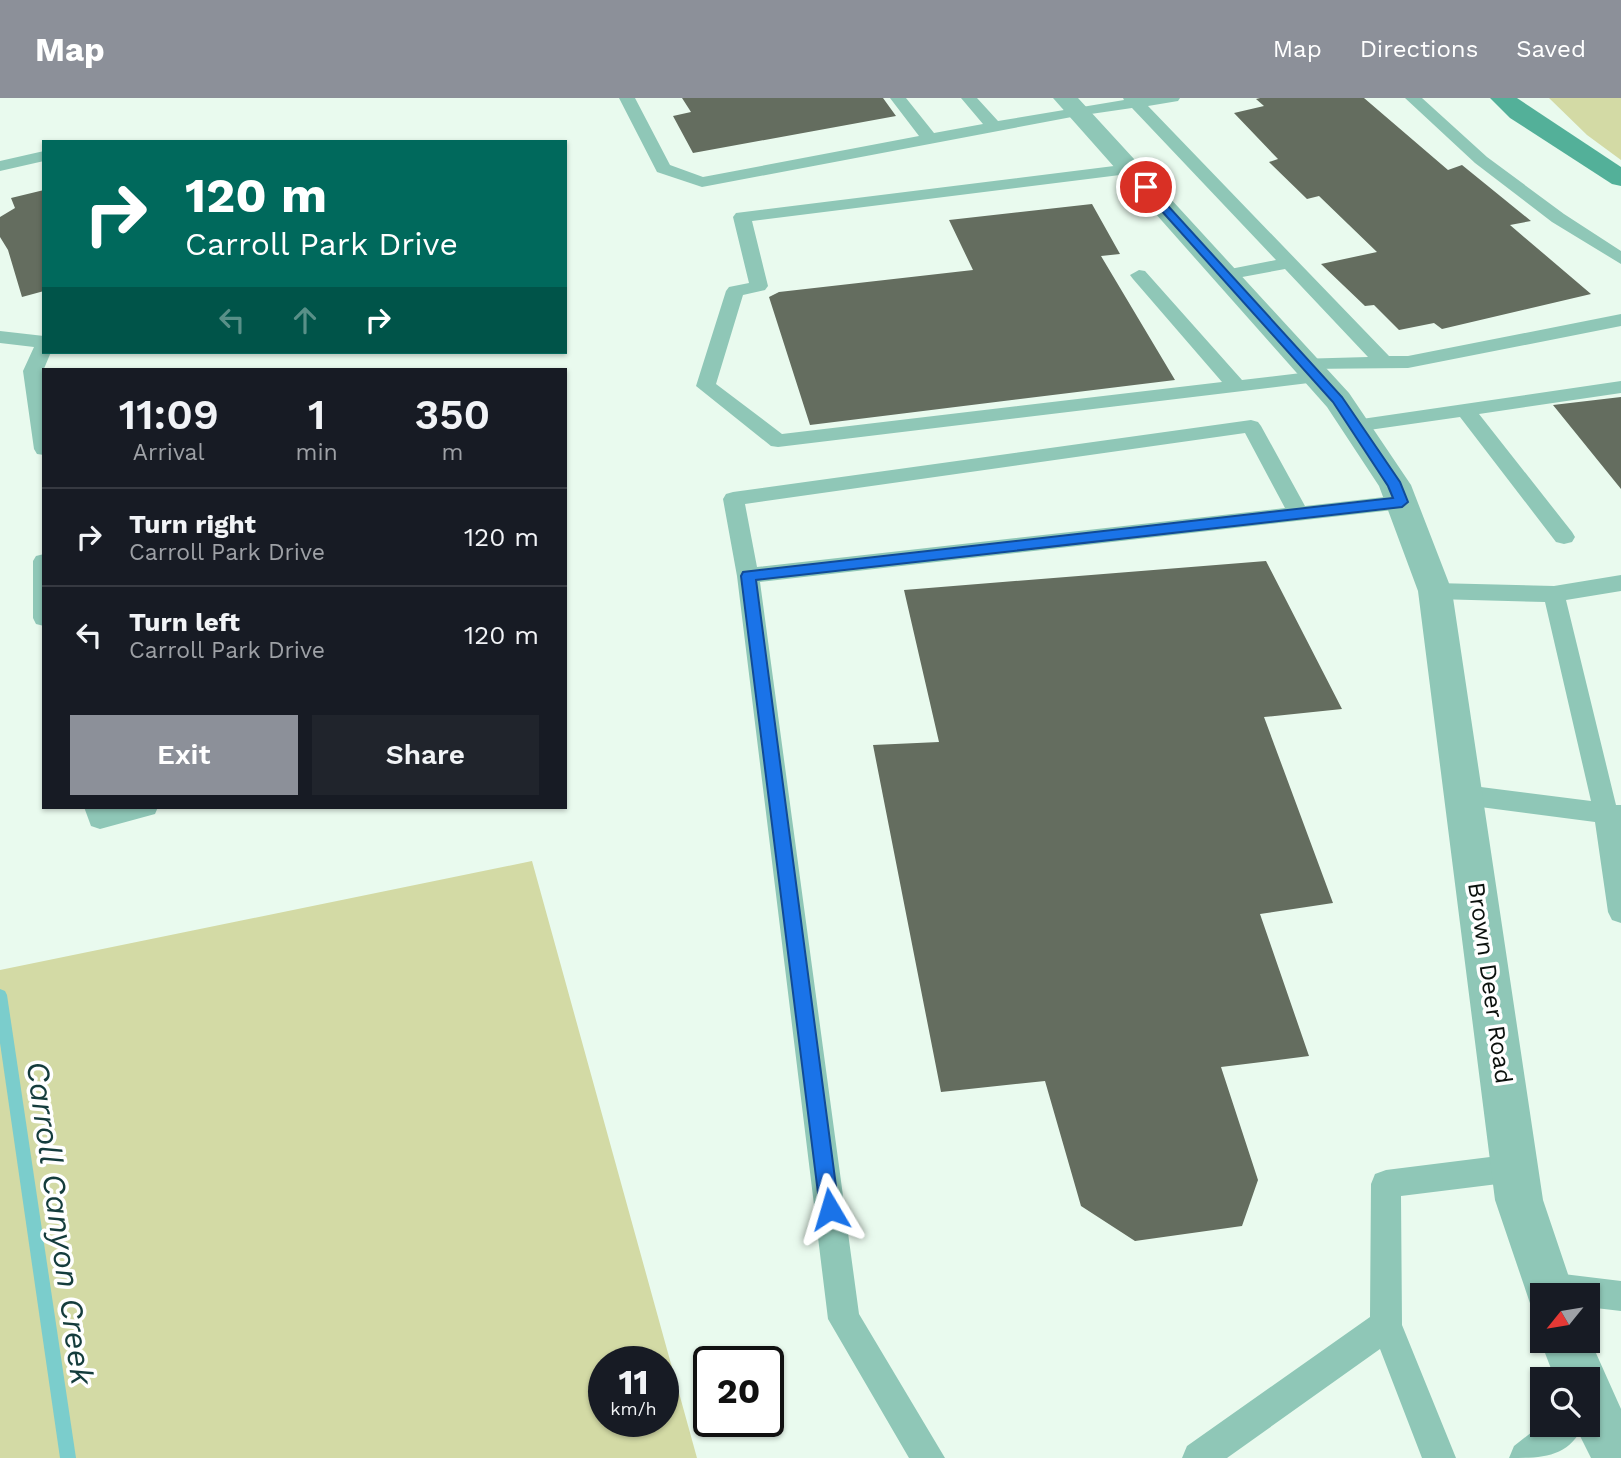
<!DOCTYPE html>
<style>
:root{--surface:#171b24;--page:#20242c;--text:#f1f3f6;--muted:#9ea1a6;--line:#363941;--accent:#8c9099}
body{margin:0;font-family:"Work Sans",sans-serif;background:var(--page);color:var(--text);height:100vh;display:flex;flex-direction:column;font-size:26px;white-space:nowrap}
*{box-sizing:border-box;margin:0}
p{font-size:23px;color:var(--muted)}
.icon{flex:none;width:38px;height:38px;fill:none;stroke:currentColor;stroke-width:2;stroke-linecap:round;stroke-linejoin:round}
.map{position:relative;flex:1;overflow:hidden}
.side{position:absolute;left:42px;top:270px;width:525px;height:441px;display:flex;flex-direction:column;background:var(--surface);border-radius:0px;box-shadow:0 2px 5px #0004}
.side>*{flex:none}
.hud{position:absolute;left:42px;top:42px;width:525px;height:214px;border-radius:0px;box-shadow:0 2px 5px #0004;background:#00695c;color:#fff;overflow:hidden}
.needle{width:46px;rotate:240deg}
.tools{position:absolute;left:1530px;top:1185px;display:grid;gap:14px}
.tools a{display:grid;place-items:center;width:70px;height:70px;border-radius:0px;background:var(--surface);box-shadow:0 2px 5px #0004;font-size:35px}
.speed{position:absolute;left:588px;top:1248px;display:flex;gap:14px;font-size:35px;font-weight:700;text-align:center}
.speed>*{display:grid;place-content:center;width:91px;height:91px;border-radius:50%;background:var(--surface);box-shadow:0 2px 5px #0004;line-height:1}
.speed small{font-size:18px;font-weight:400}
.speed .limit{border:4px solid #111;border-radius:10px;background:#fff;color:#111}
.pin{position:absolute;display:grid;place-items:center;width:60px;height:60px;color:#fff;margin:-30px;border:4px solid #fff;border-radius:50%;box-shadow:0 2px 7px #0007}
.me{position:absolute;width:77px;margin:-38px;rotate:353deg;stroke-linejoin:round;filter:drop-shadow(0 0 5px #0008)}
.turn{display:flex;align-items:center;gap:24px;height:147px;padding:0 28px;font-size:32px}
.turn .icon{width:91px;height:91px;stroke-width:2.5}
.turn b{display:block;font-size:49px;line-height:60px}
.lanes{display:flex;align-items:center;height:66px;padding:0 28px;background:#0003;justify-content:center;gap:35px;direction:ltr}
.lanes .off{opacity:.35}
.eta{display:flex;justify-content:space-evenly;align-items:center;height:119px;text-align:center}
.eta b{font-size:42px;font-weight:600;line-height:49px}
.cta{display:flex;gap:14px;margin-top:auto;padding:14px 28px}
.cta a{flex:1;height:80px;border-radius:0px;background:var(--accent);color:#fff;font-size:28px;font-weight:600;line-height:80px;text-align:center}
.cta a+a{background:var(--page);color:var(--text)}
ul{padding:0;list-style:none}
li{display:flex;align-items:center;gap:21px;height:98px;padding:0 28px;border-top:2px solid var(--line)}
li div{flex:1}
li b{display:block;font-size:26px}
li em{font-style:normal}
header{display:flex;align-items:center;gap:42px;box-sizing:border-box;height:98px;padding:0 35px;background:var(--accent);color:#fff}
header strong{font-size:33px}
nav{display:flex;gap:38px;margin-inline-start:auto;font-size:24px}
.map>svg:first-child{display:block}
.green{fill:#d3daa5;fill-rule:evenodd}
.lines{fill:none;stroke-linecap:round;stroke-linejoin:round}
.stream{fill:#7bcdcc;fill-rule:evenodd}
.building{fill:#646d5f}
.lane{fill:#8fc7b7;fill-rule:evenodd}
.street{fill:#8fc7b7;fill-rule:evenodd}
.secondary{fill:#53b099;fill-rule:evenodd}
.route{fill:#1a73e8;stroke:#114b97;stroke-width:2}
.labels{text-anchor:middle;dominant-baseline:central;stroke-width:7;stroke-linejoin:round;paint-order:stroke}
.street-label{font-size:24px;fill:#0b110d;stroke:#fff}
.near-water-label{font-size:32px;font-style:italic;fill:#143c3c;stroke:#fff}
</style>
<header>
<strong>Map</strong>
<nav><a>Map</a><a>Directions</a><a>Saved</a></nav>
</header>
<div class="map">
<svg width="1621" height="1360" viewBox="0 0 1621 1360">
<rect width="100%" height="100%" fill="#e9faee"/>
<path class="green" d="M1549 0H1621V62L1587 37Z
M532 763 697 1360H0V872ZM604 1264H663V1323H604Z"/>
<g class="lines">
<path class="stream" d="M0 891 5 893 7 897 76 1360H60L0 945Z"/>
</g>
<path class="building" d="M682 0H883L896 18 693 55 673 18 691 14Z
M1260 0H1364L1448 72 1462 67 1531 123 1510 127 1591 196 1442 231 1434 225 1399 232 1374 207 1365 208 1321 166 1377 154 1319 98 1307 101 1269 64 1278 61 1234 15 1264 8 1256 1Z
M44 92V193L22 199 8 152 0 139V119L15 110 11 100Z
M1092 106 1120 156 1101 158 1175 282 810 327 769 199 779 194 973 172 949 122Z
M1621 299V391L1553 307Z
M1266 463 1342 611 1264 619 1333 805 1260 816 1309 958 1221 969 1258 1082 1242 1128 1135 1143 1081 1108 1045 983 941 994 873 647 939 644 904 492Z"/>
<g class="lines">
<path class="lane" d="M619 0H635L670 67 703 79 919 38 890 0H906L934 35 983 26 961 0H977L998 23 1124 2 1123 0H1180L1178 3 1148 8 1389 258H1408L1621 216V228L1408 270 1304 271 1297 269 1294 265 1297 261 1368 259 1285 171 1226 182 1220 181 1217 177 1220 173 1276 162 1132 10 1077 18 702 89 657 74Z
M1405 0H1422L1487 59 1564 116 1621 153V166L1552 124 1475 65Z
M44 53V63L0 73V63Z
M1130 66 1136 67 1138 71 1136 75 752 123 768 188 765 192 743 197 716 286 782 336 1222 284 1133 181 1130 177 1139 172 1145 173 1242 282 1318 273 1325 275 1328 279 1325 283 778 349 771 348 696 288 726 193 729 189 749 185 733 119 736 115Z
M0 233 44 238V254H51L43 273 44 357 37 356 34 351 23 273 34 249 0 245Z
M1621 283V295L1479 316 1572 434 1575 439 1572 444 1564 446 1556 444 1460 319 1355 334 1348 332 1345 328 1348 324 1355 322Z
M1251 322 1258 324 1261 328 1305 408 1402 397 1409 399 1412 404 1409 409 1402 411 760 484 859 1216 945 1360H909L828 1221 737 478 723 401 726 396 733 394ZM1245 335 1285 410 757 469 745 406Z
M44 456V528L36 526 33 520V463L36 458Z
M1621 477V493L1566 502 1616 707H1621V825L1612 822 1608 814 1595 724 1465 707 1456 704 1453 697 1456 690 1465 687 1591 703 1545 504 1435 501 1427 498 1424 493 1427 488 1435 485 1554 488Z
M84 709H158L155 716 100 731 91 728Z
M1514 1056 1524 1060 1529 1070 1524 1080 1514 1084 1401 1098 1402 1227 1456 1360H1422L1380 1251 1227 1360H1182L1187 1348 1370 1219 1371 1086 1375 1076 1386 1072Z
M1547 1174 1621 1183V1213L1587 1209V1197H1542V1202L1536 1200 1531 1189 1536 1178Z
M1542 1326H1584C1569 1360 1542 1360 1509 1360L1514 1348Z"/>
<path class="street" d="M1053 0H1078L1349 295 1411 387 1452 493 1543 1102 1575 1197H1542V1218L1533 1214 1495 1102 1418 493 1379 388 1327 309Z
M1587 1235 1621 1311V1360H1591L1574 1326H1587V1281H1555L1540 1242 1542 1238V1242H1587Z"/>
<path class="secondary" d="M1490 0H1517L1621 69V88L1612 86 1510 20Z"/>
</g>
<path class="route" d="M1142 87H1149L1342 299 1400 384 1408 404 1402 409 756 482 839 1111 837 1117 830 1120 823 1117 820 1111 741 478 743 474 1393 400 1388 388 1333 304 1142 91Z"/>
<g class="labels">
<g class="street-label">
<text transform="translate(1490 885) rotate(82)">Brown Deer Road</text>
</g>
<g class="near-water-label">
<text transform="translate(60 1125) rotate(82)">Carroll Canyon Creek</text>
</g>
</g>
</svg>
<div class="tools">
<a><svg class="needle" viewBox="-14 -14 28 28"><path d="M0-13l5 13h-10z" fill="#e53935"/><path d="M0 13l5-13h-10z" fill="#9ea1a6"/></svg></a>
<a><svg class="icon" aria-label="search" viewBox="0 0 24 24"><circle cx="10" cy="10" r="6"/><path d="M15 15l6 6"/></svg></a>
</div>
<div class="speed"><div>11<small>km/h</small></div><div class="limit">20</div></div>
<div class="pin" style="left:1146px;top:89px;background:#d93025"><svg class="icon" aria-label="arrive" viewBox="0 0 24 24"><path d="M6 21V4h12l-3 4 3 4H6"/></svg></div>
<svg class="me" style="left:830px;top:1111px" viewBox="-20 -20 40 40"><path d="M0-17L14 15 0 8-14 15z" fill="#1a73e8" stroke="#fff" stroke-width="4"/></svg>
<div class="hud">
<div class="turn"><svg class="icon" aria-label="right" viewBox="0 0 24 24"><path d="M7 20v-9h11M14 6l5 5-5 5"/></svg><div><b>120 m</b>Carroll Park Drive</div></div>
<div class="lanes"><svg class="icon off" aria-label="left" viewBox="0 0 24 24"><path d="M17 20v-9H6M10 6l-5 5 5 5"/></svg><svg class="icon off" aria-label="ahead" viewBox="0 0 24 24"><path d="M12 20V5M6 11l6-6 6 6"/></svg><svg class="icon" aria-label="right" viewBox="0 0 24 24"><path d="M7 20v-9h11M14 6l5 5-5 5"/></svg></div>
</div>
<section class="side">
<div class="eta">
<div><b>11:09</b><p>Arrival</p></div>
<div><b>1</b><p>min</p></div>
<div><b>350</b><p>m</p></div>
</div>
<ul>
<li><svg class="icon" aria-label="right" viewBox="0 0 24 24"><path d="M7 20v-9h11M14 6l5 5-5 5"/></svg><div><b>Turn right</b><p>Carroll Park Drive</p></div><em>120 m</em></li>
<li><svg class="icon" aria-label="left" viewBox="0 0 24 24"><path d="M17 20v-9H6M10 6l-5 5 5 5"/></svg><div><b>Turn left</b><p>Carroll Park Drive</p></div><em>120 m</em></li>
</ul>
<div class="cta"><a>Exit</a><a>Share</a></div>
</section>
</div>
